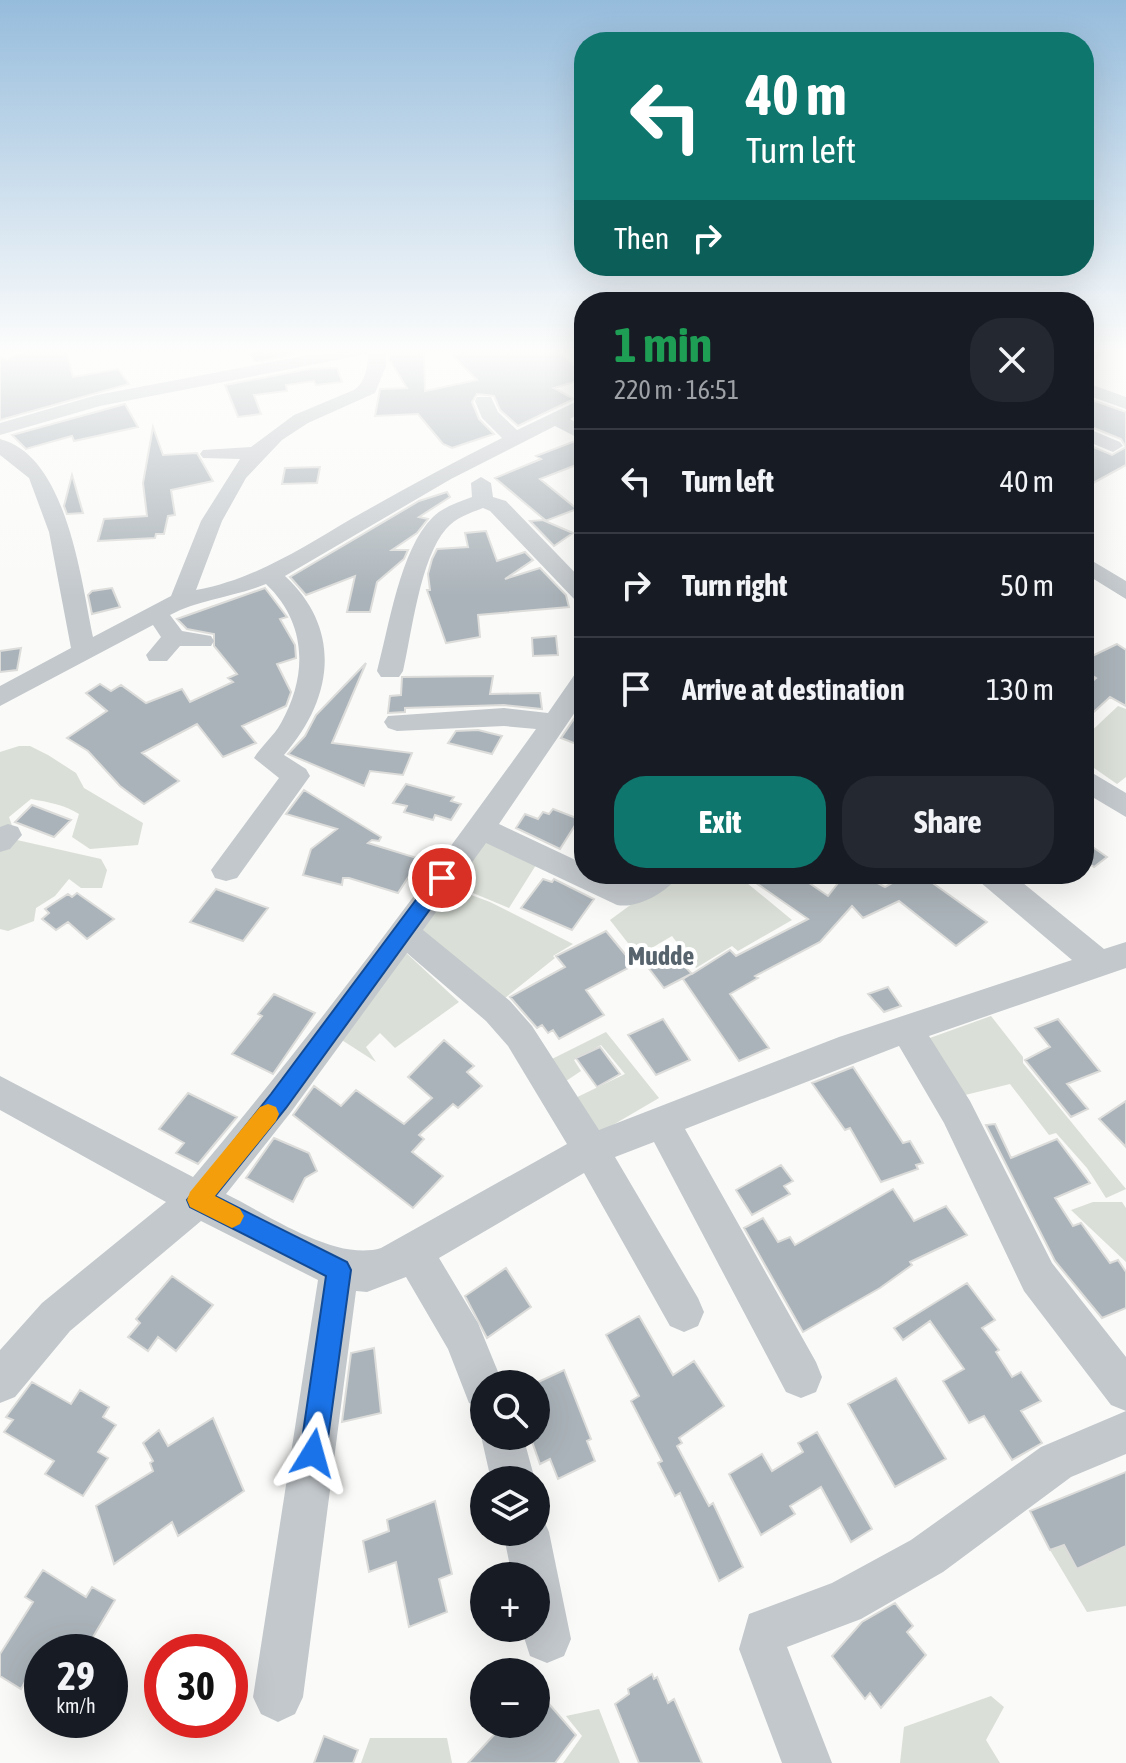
<!DOCTYPE html>
<meta charset="utf-8">
<style>
:root{--surface:#171b24;--page:#242831;--text:#f1f3f6;--muted:#9ea1a6;--line:#363941;--accent:#0f766e}
body{margin:0;font-family:"Asap Condensed",sans-serif;background:var(--page);color:var(--text);height:100vh;display:flex;flex-direction:column;font-size:30px;white-space:nowrap}
*{box-sizing:border-box;margin:0}
p{font-size:26px;color:var(--muted)}
.icon{flex:none;width:44px;height:44px;fill:none;stroke:currentColor;stroke-width:2;stroke-linecap:round;stroke-linejoin:round}
.map{position:relative;flex:1;overflow:hidden}
.drawer{position:absolute;left:574px;top:292px;width:520px;height:592px;display:flex;flex-direction:column;background:var(--surface);border-radius:32px;box-shadow:0 8px 32px #0002}
.drawer>*{flex:none}
.hud{position:absolute;left:574px;top:32px;width:520px;height:244px;border-radius:32px;box-shadow:0 8px 32px #0002;background:#0f766e;color:#fff;overflow:hidden}
.fabs{position:absolute;left:470px;top:1370px;display:grid;gap:16px}
.fabs a{display:grid;place-items:center;width:80px;height:80px;border-radius:50%;background:var(--surface);box-shadow:0 8px 32px #0002;font-size:40px}
.speed{position:absolute;left:24px;top:1634px;display:flex;gap:16px;font-size:40px;font-weight:700;text-align:center}
.speed>*{display:grid;place-content:center;width:104px;height:104px;border-radius:50%;background:var(--surface);box-shadow:0 8px 32px #0002;line-height:1}
.speed small{font-size:20px;font-weight:400}
.speed .limit{border:12px solid #d22;background:#fff;color:#111}
.pin{position:absolute;display:grid;place-items:center;width:68px;height:68px;color:#fff;margin:-34px;border:4px solid #fff;border-radius:50%;box-shadow:0 2px 8px #0007}
.me{position:absolute;width:88px;margin:-44px;rotate:8deg;stroke-linejoin:round;filter:drop-shadow(0 0 6px #0008)}
.turn{display:flex;align-items:center;gap:28px;height:168px;padding:0 40px;font-size:36px}
.turn .icon{width:104px;height:104px;stroke-width:2.5}
.turn b{display:block;font-size:56px;line-height:68px}
.then{display:flex;align-items:center;height:76px;padding:0 40px;background:#0003;gap:16px;font-size:30px}
.round{display:grid;place-items:center;flex:none;width:84px;height:84px;border-radius:32px;background:var(--page)}
.headline{display:flex;align-items:center;justify-content:space-between;height:136px;padding:0 40px}
h1{font-size:48px;font-weight:700;line-height:60px;color:#1e9e55}
.primary-button{display:flex;gap:16px;margin-top:auto;padding:16px 40px}
.primary-button a{flex:1;height:92px;border-radius:32px;background:var(--accent);color:#fff;font-size:32px;font-weight:700;line-height:92px;text-align:center}
.primary-button a+a{background:var(--page);color:var(--text)}
ul{padding:0;list-style:none}
li{display:flex;align-items:center;gap:24px;height:104px;padding:0 40px;border-top:2px solid var(--line)}
li div{flex:1}
li b{display:block;font-size:30px}
li em{font-style:normal}
.map>svg:first-child{display:block}
.green{fill:#dadfd7}
.building{fill:#aab3b9;stroke:#dcdcda;stroke-width:2}
.lines{fill:none;stroke-linecap:round;stroke-linejoin:round}
.minor{fill:#c3c8cc;fill-rule:evenodd}
.route{fill:#1a73e8;stroke:#114b97;stroke-width:2}
.slow{fill:#f59e0b}
.labels{text-anchor:middle;dominant-baseline:central;stroke-width:8;stroke-linejoin:round;paint-order:stroke}
.quarter-label{font-size:26px;font-weight:bold;fill:#57646e;stroke:#fff}
</style>
<div class="map">
<svg width="1126" height="1763" viewBox="0 0 1126 1763">
<rect width="100%" height="100%" fill="#fafaf8"/>
<path class="green" d="M1118 706 1126 709V777L1117 784 1084 761V738Z
M19 746H30L48 755 76 773 84 788 143 823 138 845 90 849 72 837 79 814C65 805 48 802 31 799L9 817 17 840 101 859 107 870 102 888H81L69 879 55 896 36 908 34 921 8 931 0 929V752Z
M486 842 536 865 509 908 449 883Z
M683 874H736L792 920 738 951 732 946 696 968 672 936 638 956 610 920 670 876 677 878Z
M447 886 490 902 573 944 553 956 555 958 500 1002 411 931Z
M402 949 459 1002 395 1048 380 1033 366 1047 376 1062 334 1035Z
M991 1016 1023 1057V1063L1126 1189 1106 1198 1087 1168 1056 1133 1049 1135 1010 1084 961 1096 927 1039Z
M606 1032 659 1098 594 1136 567 1102 625 1074 601 1045 574 1060 581 1071 557 1087 542 1064Z
M1093 1202H1122L1126 1208V1262L1071 1210Z
M1064 1545 1077 1569 1096 1561 1089 1548 1126 1546V1606L1087 1612 1050 1550Z
M991 1696 1004 1707 986 1740 1000 1763H900L904 1727Z
M599 1709 620 1763H563L582 1736 566 1716Z
M370 1738H447L452 1763H361Z"/>
<path class="building" d="M30 349H66L73 377 118 369 129 384 0 420V357L7 359Z
M245 349H292L297 354 255 362Z
M407 349H424L425 391 477 380 446 349H556L584 374V379L554 388 574 399 518 426 500 410 494 396 477 394 472 402 479 419 494 434 452 448 443 444 418 414 375 416 380 389 407 388 389 359V352Z
M337 368 342 382 316 385 314 381 286 385 287 391 254 395 261 414 238 417 225 385 309 369Z
M1084 397 1126 412V465L1084 488V443L1112 455 1126 447 1121 439 1084 424Z
M125 404 138 427 74 441 72 436 26 449 12 435Z
M153 427 163 455 197 453 213 481 171 490 175 515 168 516 164 534H156L155 538 98 541 104 519 147 516 143 483Z
M575 441 584 447V462L540 479 577 509 545 521 573 533 554 546 530 521 545 520 495 478 541 459 536 456Z
M320 467 317 483 282 484 285 468Z
M72 475 83 513 67 514 64 506Z
M447 492 450 497 419 517 428 519 417 533 392 550H408L404 559 377 582 370 612H347L355 576 306 595 290 577 419 501Z
M486 531 497 561 525 552 533 560 505 579 540 568 566 595 569 607 478 615 480 637 446 643 427 590H430L428 574 432 559 437 549 468 547 465 533Z
M112 588 120 607 92 614 88 595 92 591Z
M265 588 287 617 280 619 295 645 296 658 277 664 291 692 286 706 242 726 256 743 223 757 197 724 142 753 179 781 144 804 120 786 88 751 67 738 107 711 86 693 100 684 111 691 121 685 146 703 182 689 190 702 233 682 228 678 237 674 214 646V634L187 629 177 619Z
M556 636 558 655 533 656 532 638Z
M1117 644 1126 650V706L1110 697 1084 721V688L1096 678 1084 670V660Z
M21 648 17 670 0 672V651Z
M366 663 332 743 412 753 403 775 370 771 364 786 288 754 305 736 316 715Z
M493 676 490 694 540 693 542 709 504 705 405 708V712L388 713 390 696 401 695 402 677Z
M584 704V747L561 738Z
M478 730 502 736 492 754 448 743 456 731Z
M406 784 454 797 451 801 461 804 451 820 435 815 433 820 404 812 407 806 393 803Z
M304 790 381 837 379 841 372 840 368 843 420 859 398 893 349 878H343L342 885 303 875 311 849 337 829 286 814Z
M32 805 71 820 54 837 15 822Z
M553 809 579 819 560 849 516 828 525 814 538 819 543 812 549 814Z
M1084 841 1107 857 1094 867 1084 860Z
M743 874H796L828 896 845 874H861L885 887 908 874H920L987 922 956 946 899 901 863 918 852 906 820 942 755 976 758 978 730 994 769 1048 739 1061 683 979 691 974 664 988 647 966 672 953 692 974 730 950 736 956 808 919Z
M543 879 552 882 554 879 594 899 572 930 521 908Z
M216 889 268 908 243 941 190 922Z
M77 893 114 919 87 939 68 922 56 930 42 919 49 913 45 909 68 894 72 897Z
M606 931 634 965 586 990 604 1015 559 1039 553 1030 548 1033 542 1025 537 1028 510 997 565 967 556 956Z
M888 987 901 1006 884 1012 868 994Z
M274 994 315 1013 273 1074 232 1054 262 1016 258 1014Z
M663 1019 690 1060 656 1075 628 1035Z
M1058 1019 1100 1071 1067 1084 1088 1109 1071 1117 1025 1060 1050 1047 1035 1028Z
M444 1040 474 1066 467 1072 482 1086 458 1108 453 1104 419 1135 424 1139 412 1152 443 1176 413 1208 293 1115 314 1086 341 1106 356 1090 404 1124 432 1098 408 1077Z
M600 1047 620 1074 597 1087 576 1058Z
M853 1067 903 1143 910 1141 923 1163 916 1165 918 1169 881 1182 850 1128 845 1130 812 1083Z
M188 1093 237 1117 198 1164 176 1153 184 1143 159 1129Z
M1126 1101V1147L1099 1119Z
M995 1124 1011 1158 1057 1139 1090 1183 1055 1198 1073 1226 1081 1223 1110 1263 1118 1260 1126 1272V1308L1102 1318 1055 1261 986 1125Z
M274 1138 309 1153 317 1171 305 1178 293 1202 246 1178Z
M781 1165 793 1181 784 1186 790 1194 752 1215 736 1190Z
M893 1189 914 1221 946 1206 967 1235 910 1262 912 1265 880 1288 803 1332 744 1228 763 1218 778 1242 790 1237 795 1245Z
M506 1268 531 1307 487 1338 465 1296Z
M172 1276 213 1305 176 1351 158 1337 148 1351 128 1337 140 1323 136 1319Z
M967 1283 995 1320 982 1328 999 1350 996 1352 1012 1377 1021 1372 1041 1401 1021 1411 1042 1443 1012 1460 984 1416 969 1423 943 1381 964 1369 930 1321 903 1340 894 1328Z
M639 1316 673 1375 694 1361 724 1406 679 1438 682 1443 677 1446 709 1506 713 1503 743 1567 719 1581 680 1493 675 1496 658 1463 662 1461 631 1401 639 1396 606 1335Z
M374 1348 381 1413 342 1422 351 1353Z
M564 1370 591 1439 587 1441 595 1461 558 1479 550 1459 540 1464 530 1436H536V1383Z
M896 1378 946 1459 895 1487 848 1404Z
M32 1382 71 1404 80 1390 109 1407 103 1417 116 1425 98 1452 108 1458 83 1496 45 1474 54 1461 4 1432 13 1420 6 1417Z
M213 1418 244 1491 178 1536 172 1522 114 1564 96 1506 153 1471 150 1463 153 1461 143 1443 159 1430 168 1446Z
M817 1432 872 1529 851 1542 821 1487 790 1506 795 1514 761 1535 729 1474 762 1454 772 1471 803 1452 798 1443Z
M1126 1472V1546L1077 1569 1064 1545 1050 1550 1030 1511Z
M435 1501 452 1574 439 1579 447 1612 409 1627 396 1562 369 1572 363 1541 389 1531 387 1520Z
M43 1570 86 1597 92 1587 115 1600 84 1652H42L21 1689 0 1676V1654L33 1602 25 1597Z
M895 1603 913 1626 907 1632 926 1655 881 1708 870 1693 865 1699 832 1656 862 1622Z
M652 1674 654 1679 657 1677 668 1703 674 1699 702 1763H639L615 1704 629 1694 628 1689Z
M536 1689 576 1735 555 1763H468L504 1724H536Z
M324 1736 358 1750 353 1763H314Z"/>
<g class="lines">
<path class="minor" d="M340 349H386V366L375 393 308 423 282 440 246 478 222 521 196 590C253 580 302 548 351 519 401 491 451 463 502 438L482 418 475 401 477 397H491L498 412 517 430 584 398V411L570 419 584 427V441L555 426 451 479 285 576C343 630 333 699 284 755L306 769 310 776 237 878 226 881 215 878 211 870 279 778 254 758C262 745 274 736 281 723 308 675 307 623 266 584 235 597 200 599 170 615L182 631 211 636 214 641 211 646H180L167 661H149L146 655 161 637 153 625 0 706V686L71 648 49 532 29 478 0 455V439C67 456 81 580 93 637L171 596 201 521 240 459 203 458 200 454 203 450 251 447 294 415 354 390C365 383 368 367 368 354L100 406 0 435V423L97 395Z
M1091 349H1113L1084 365V353Z
M1084 382 1126 397V409L1084 394Z
M1084 427 1120 442 1123 446 1113 452 1084 440Z
M481 477 491 483 493 497 506 501 584 582V603L576 601 490 511 483 508C470 513 455 518 446 529 420 559 412 632 403 671L399 677H381L377 671C389 627 400 549 433 517 443 507 459 502 472 497L471 483Z
M1084 556 1126 581V599L1084 573Z
M584 672V699L499 824 584 864V874H605L624 882 639 874H679C669 892 637 909 617 905L486 843 423 930 510 1001 532 1026 599 1130 839 1037 1072 960 980 882 976 874H1012L1104 949 1126 942V968L929 1036 970 1101 1052 1263 1126 1357V1454L1071 1477 943 1572 861 1619 787 1647 832 1763H782L739 1649 749 1614 832 1583 911 1540 1041 1447 1126 1411 1111 1405 1024 1291 944 1123 899 1046 685 1129 816 1362 822 1377 816 1392 801 1398 786 1392 654 1142 615 1157 698 1298 704 1312 698 1326 684 1332 670 1326 584 1173 439 1258 478 1323 503 1384H484V1409L469 1403 448 1349 406 1277 367 1292 356 1291 303 1697 295 1714 278 1722 261 1714 253 1697 318 1280 201 1221 70 1331 15 1397 0 1403V1350L42 1303 166 1202 0 1110V1076L193 1177C314 1033 426 882 536 729L504 726 397 731 388 728 384 722 388 716 504 708 548 713 575 674ZM407 953 486 1021 508 1046 567 1144 381 1248C336 1262 267 1214 226 1194L291 1112Z
M1084 768 1126 793V817L1084 792Z
M8 824 18 827 22 835 10 849 0 852V827Z
M484 1428V1436H523L535 1480H491L481 1436Z
M536 1514 542 1516 549 1532 571 1639 564 1656 547 1663 530 1656 521 1628H536V1576H512L503 1532H536Z"/>
</g>
<linearGradient id="sky" x2="0" y2="1"><stop stop-color="#96bcdc"/><stop offset="0.59" stop-color="#fdfdfc"/><stop offset="1" stop-color="#fdfdfc" stop-opacity="0"/></linearGradient>
<rect width="1126" height="596" fill="url(#sky)"/>
<path class="route" d="M442 871 449 873V883L286 1108 215 1196 347 1262 351 1270 326 1453 322 1462 313 1466 304 1462 300 1453 326 1276 190 1207 187 1200 271 1094 436 873Z"/>
<path class="slow" d="M268 1104 276 1107 279 1114 276 1121 215 1196 240 1209 244 1216 240 1224 232 1228 190 1207 187 1200 190 1192 260 1107Z"/>
<g class="labels">
<g class="quarter-label">
<text x="661" y="956">Mudde</text>
</g>
</g>
</svg>
<div class="fabs">
<a><svg class="icon" aria-label="search" viewBox="0 0 24 24"><circle cx="10" cy="10" r="6"/><path d="M15 15l6 6"/></svg></a>
<a><svg class="icon" aria-label="layers" viewBox="0 0 24 24"><path d="M12 4l9 5-9 5-9-5zM3 14l9 5 9-5"/></svg></a>
<a>+</a>
<a>−</a>
</div>
<div class="speed"><div>29<small>km/h</small></div><div class="limit">30</div></div>
<div class="pin" style="left:442px;top:878px;background:#d93025"><svg class="icon" aria-label="arrive" viewBox="0 0 24 24"><path d="M6 21V4h12l-3 4 3 4H6"/></svg></div>
<svg class="me" style="left:313px;top:1453px" viewBox="-20 -20 40 40"><path d="M0-17L14 15 0 8-14 15z" fill="#1a73e8" stroke="#fff" stroke-width="4"/></svg>
<div class="hud">
<div class="turn"><svg class="icon" aria-label="left" viewBox="0 0 24 24"><path d="M17 20v-9H6M10 6l-5 5 5 5"/></svg><div><b>40 m</b>Turn left</div></div>
<div class="then">Then<svg class="icon" aria-label="right" viewBox="0 0 24 24"><path d="M7 20v-9h11M14 6l5 5-5 5"/></svg></div>
</div>
<section class="drawer">
<div class="headline"><div><h1>1 min</h1><p>220 m · 16:51</p></div><a class="round"><svg class="icon" aria-label="close" viewBox="0 0 24 24"><path d="M6 6l12 12M18 6L6 18"/></svg></a></div>
<ul>
<li><svg class="icon" aria-label="left" viewBox="0 0 24 24"><path d="M17 20v-9H6M10 6l-5 5 5 5"/></svg><div><b>Turn left</b></div><em>40 m</em></li>
<li><svg class="icon" aria-label="right" viewBox="0 0 24 24"><path d="M7 20v-9h11M14 6l5 5-5 5"/></svg><div><b>Turn right</b></div><em>50 m</em></li>
<li><svg class="icon" aria-label="arrive" viewBox="0 0 24 24"><path d="M6 21V4h12l-3 4 3 4H6"/></svg><div><b>Arrive at destination</b></div><em>130 m</em></li>
</ul>
<div class="primary-button"><a>Exit</a><a>Share</a></div>
</section>
</div>
